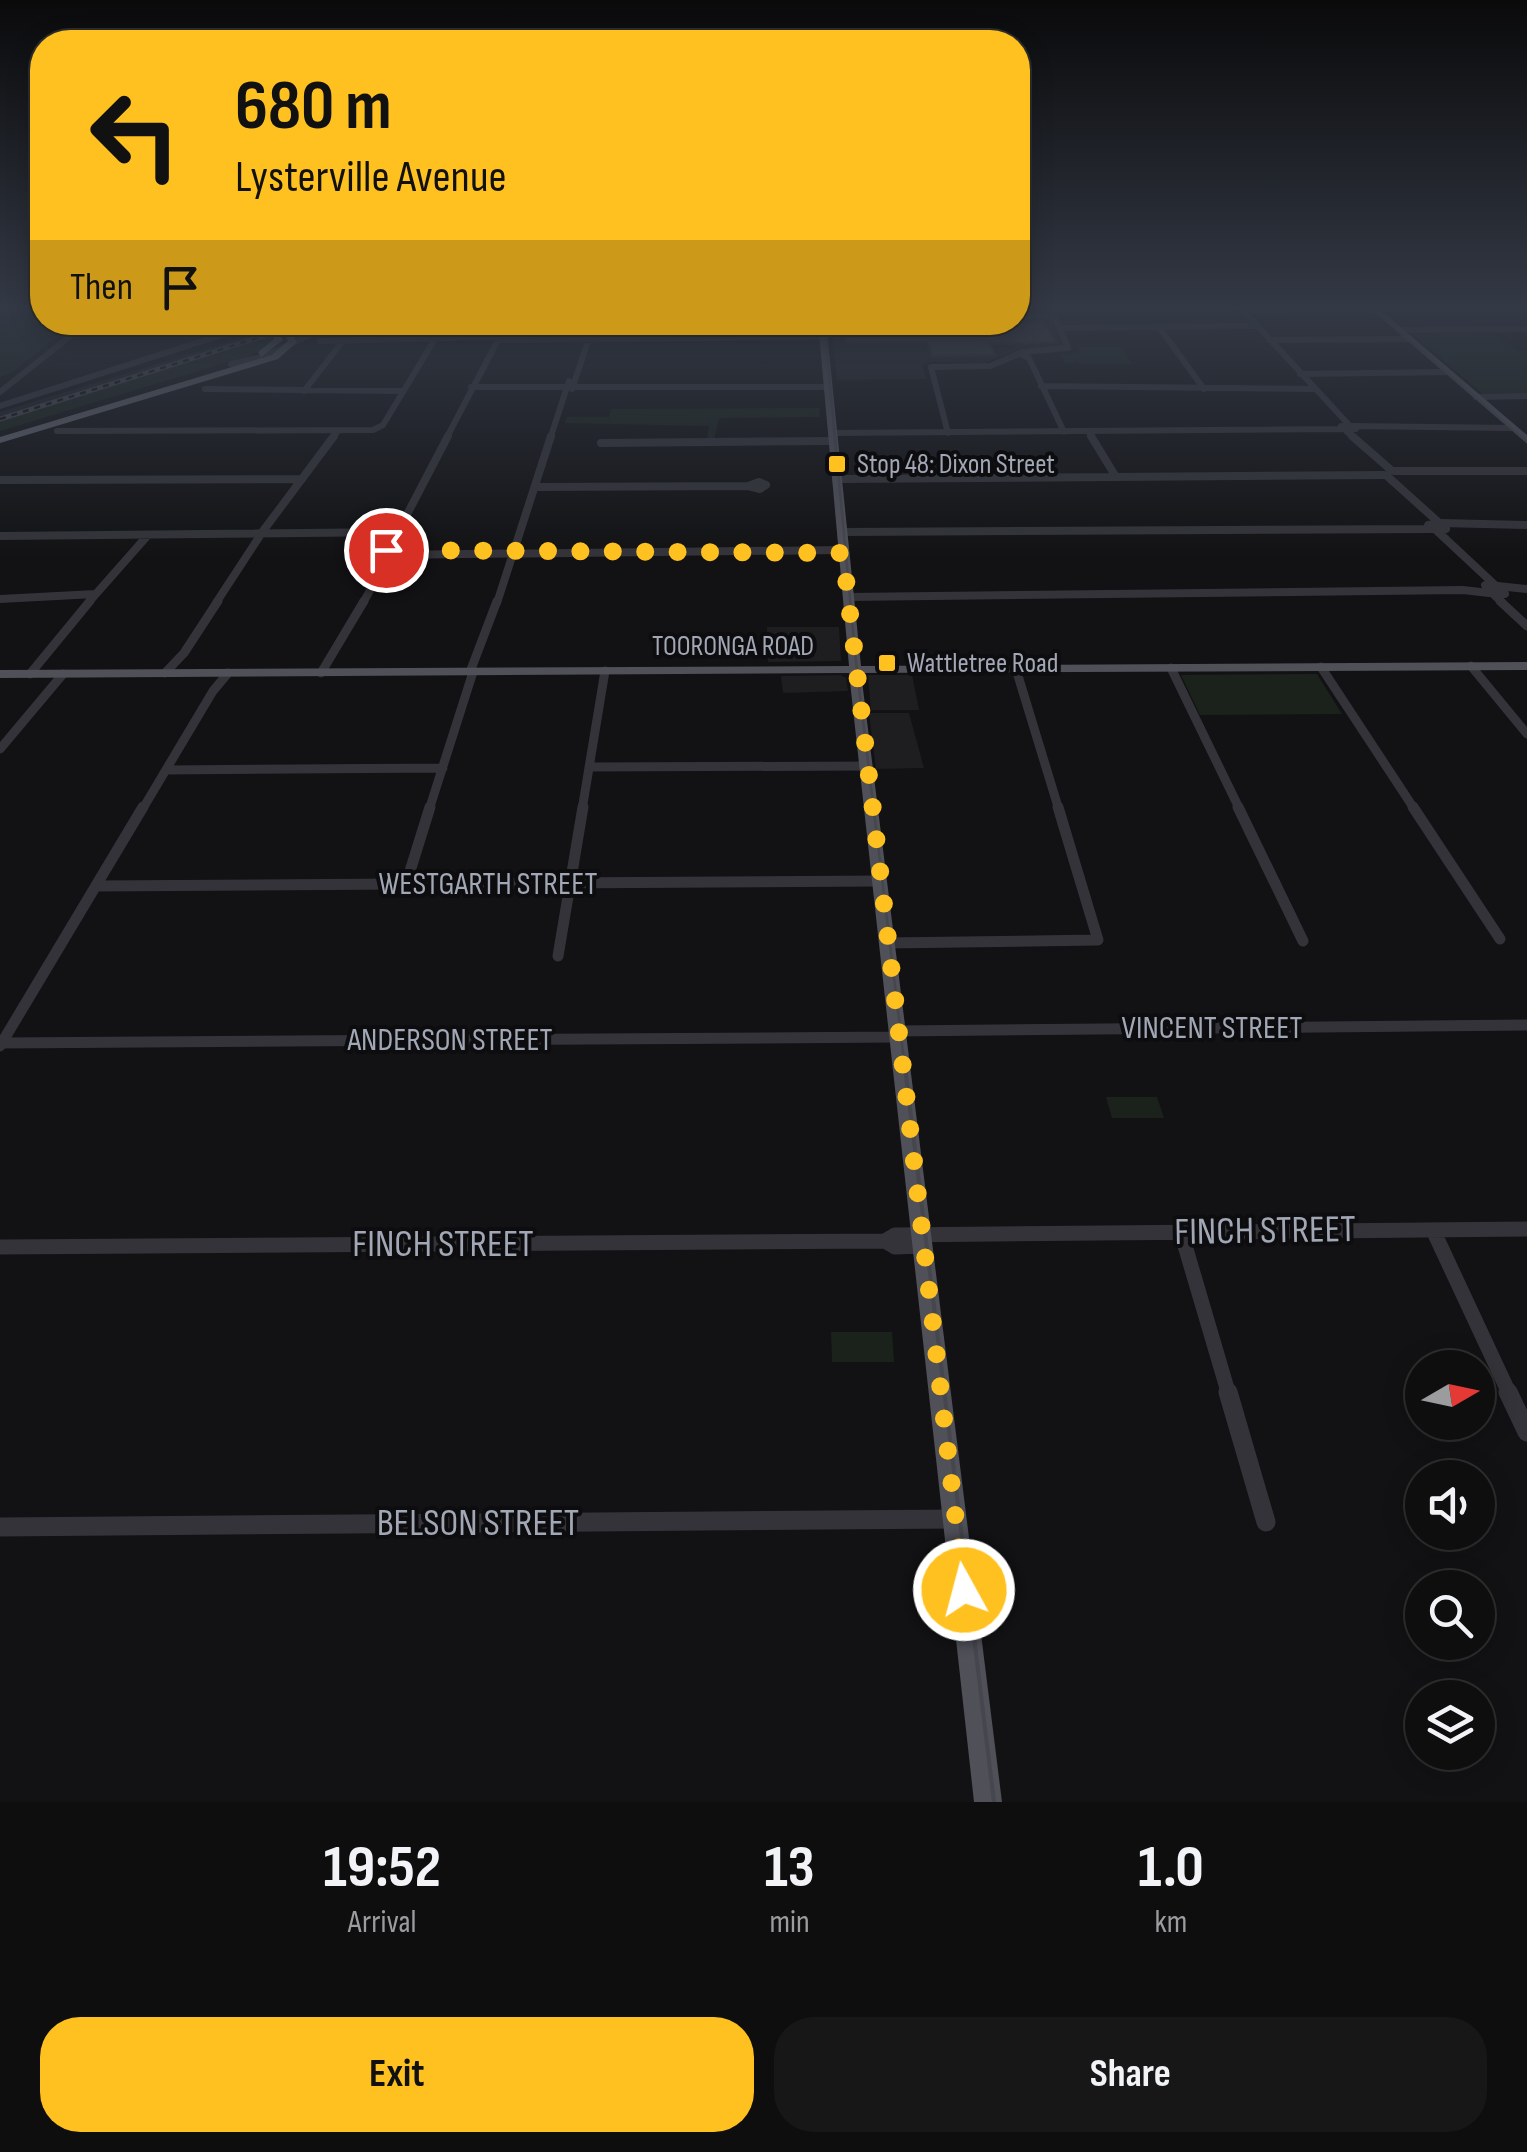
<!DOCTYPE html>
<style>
:root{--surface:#0e0e0f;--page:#171718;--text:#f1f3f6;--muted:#9b9c9e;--line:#2e2e2f;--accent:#ffc11f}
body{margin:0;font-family:"Sofia Sans Condensed",sans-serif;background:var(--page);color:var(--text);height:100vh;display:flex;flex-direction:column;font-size:38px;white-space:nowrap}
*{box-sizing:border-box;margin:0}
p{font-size:32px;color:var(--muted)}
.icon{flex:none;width:55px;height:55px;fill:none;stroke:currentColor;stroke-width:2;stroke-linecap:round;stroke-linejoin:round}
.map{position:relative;height:1802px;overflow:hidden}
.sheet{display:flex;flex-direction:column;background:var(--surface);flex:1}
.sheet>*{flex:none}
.top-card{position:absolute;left:30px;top:30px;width:1000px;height:305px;border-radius:40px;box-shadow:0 5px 25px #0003,0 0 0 2px var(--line);background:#ffc11f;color:#111;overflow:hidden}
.needle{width:65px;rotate:81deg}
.tools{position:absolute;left:1405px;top:1350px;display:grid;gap:20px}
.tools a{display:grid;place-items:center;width:90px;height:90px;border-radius:50%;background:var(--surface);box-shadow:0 5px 25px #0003,0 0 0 2px var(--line);font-size:50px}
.pin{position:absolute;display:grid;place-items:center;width:85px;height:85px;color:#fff;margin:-42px;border:5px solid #fff;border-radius:50%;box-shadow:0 2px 10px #0007}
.me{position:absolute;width:110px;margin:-55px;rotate:353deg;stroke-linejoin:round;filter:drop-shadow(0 0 8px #0008)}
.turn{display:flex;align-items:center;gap:35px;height:210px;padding:0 40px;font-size:45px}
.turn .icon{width:130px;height:130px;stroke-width:2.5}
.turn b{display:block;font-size:70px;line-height:85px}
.then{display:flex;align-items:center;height:95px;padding:0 40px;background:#0003;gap:20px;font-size:38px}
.eta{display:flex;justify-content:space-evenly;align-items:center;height:170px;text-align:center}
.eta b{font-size:60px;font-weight:700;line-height:70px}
.primary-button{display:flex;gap:20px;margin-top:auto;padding:20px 40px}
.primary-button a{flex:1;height:115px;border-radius:40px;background:var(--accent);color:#111;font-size:40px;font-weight:700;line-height:115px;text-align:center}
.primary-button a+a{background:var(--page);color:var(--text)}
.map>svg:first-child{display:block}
.built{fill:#1e1e21}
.green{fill:#1a221b}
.building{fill:#3c3c41;stroke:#2c2c30;stroke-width:2.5}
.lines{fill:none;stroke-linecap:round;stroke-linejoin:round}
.minor-far5{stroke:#333339;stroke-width:6}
.minor-far4{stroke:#333339;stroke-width:8}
.minor-far3{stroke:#333339;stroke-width:9}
.minor-far2{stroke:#333339;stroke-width:11}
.minor-far1{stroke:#333339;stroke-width:15}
.minor{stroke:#333339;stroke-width:19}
.major{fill:#4f5058;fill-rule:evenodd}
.highway{fill:#5e616a;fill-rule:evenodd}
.tram-far1{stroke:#46474e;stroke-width:2.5}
.tram{stroke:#46474e;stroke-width:4}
.rail-casing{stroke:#46474e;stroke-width:5}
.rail{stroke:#0d0d0f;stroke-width:2.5;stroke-dasharray:6;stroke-linecap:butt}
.route{stroke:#ffc11f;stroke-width:18;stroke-dasharray:0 32.4}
.poi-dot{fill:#ffc11f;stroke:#0d0d0f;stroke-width:4}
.labels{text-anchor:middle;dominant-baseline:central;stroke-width:8;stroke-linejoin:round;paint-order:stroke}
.far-poi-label{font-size:28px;fill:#a2a7b5;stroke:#0d0d0f;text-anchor:start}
.far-street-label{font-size:28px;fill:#a2a7b5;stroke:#0d0d0f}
.street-label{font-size:32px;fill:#a2a7b5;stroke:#0d0d0f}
.near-street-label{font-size:38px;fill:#a2a7b5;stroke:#0d0d0f}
</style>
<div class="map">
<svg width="1527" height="1802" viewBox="0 0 1527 1802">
<rect width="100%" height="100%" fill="#121214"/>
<path class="built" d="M1050 318 1063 346 1019 349 985 363 932 362 922 365 926 379 837 380 831 323 1018 322V319Z
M267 330 270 335 254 341 0 421V412Z
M767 627H839L841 661 768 662Z
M841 675 846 678 848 691 783 693 781 676Z
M868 675H912L919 710H871Z
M869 713H909L924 768 876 769Z"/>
<path class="green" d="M0 306H42V322L76 323 10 374 0 377Z
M1493 333 1518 351H1527V393L1483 394 1412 334Z
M270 335 273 339 267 347 248 356 0 431V421Z
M1078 347H1122L1132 364H1079L1074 357 1076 363H1065L1061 354 1080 352Z
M819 408 820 417 719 418 714 440H707L709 426 565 423 567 417H609L611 409Z
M1317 674 1342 714 1200 715 1181 675Z
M1106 1097H1157L1164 1118H1112Z
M831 1332H892L894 1362H832Z"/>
<path class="building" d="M838 323H1045L1056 342 990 344 995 355 932 356 927 342 847 343Z"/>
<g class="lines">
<path class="minor-far5" d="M1239 306 1350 426
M1243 311 1375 310
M1018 316H1055
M83 327 224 328
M1159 327 1204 389
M1061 328 1256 326
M1399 330 1527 329
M493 337 504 322
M499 340 823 337
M1269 340 1409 339
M320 341 492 337
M1019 353 1029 358 1064 432
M231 364 263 357 333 324
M1300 374 1447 372
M1041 386 1313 389
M471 387H828
M205 389 403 391
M572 389 589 338
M304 391 343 341
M0 392 88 322
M1476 397 1527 396
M0 406 262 322
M1341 426 1356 429H1344Z
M1352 426 1512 428
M57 431 373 430 383 425 435 339
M1088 431 1093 439
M1346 431 1355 439
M832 433 1344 429
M948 433 931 367 990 366 1023 352 1068 348 1050 306
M332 439 338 431
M446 439 498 340
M550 439 569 381"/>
<path class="minor-far4" d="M1091 436 1116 477
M1352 436 1391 470
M601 443 833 441
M1394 471H1527
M1387 476 1446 529 1428 525 1439 523
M836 479 1384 475
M0 480 302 479
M759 482 766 485 760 489 748 486Z
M536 487 748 486
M1441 523 1527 525
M1436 530 1496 586
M841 532 1433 529
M0 536 400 532
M383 555 843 550
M379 568 448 436
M1485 585 1498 586 1505 594 1489 593Z
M1498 586 1527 589
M1494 595 1503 603
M847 597 1463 590 1489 593
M0 599 95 594
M88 603 148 535
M216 603 263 531 334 436
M363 603 384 565
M497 603 551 436"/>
<path class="minor-far3" d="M1500 601 1527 626
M1471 666 1527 734
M1321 667 1415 810
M1171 668 1240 810
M1016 669 1059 810
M470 672 497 601
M165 673 184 653 218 601
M321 673 364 601
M30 674 90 601
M0 749 63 674
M589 767 866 766
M166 770 443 768
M142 810 213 691 228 673
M429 810 473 672
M582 810 605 671"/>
<path class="minor-far2" d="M1238 807 1303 941
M1413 807 1500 939
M406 884 430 807
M96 886 880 881
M887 943 1098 940 1058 807
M558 956 583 807
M897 1031 1527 1025
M2 1043 898 1037
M0 1046 143 807"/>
<path class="minor-far1" d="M1433 1230 1510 1395
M1181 1232 1229 1395
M885 1241 895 1247 923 1246
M0 1247 885 1241 895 1235 1527 1229"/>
<path class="minor" d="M1228 1392 1266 1522
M1508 1392 1527 1432
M0 1527 955 1519"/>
<path class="major" d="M1368 306H1376L1527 435V443Z
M818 322H826L861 666 1527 662V670L861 673 1002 1802H974L849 673 0 678V670L849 666Z"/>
<path class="highway" d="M264 322H272L283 340 261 357 258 352 274 339Z
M279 322H287L297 342 278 359 0 443V437L272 355 288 341Z"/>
<path class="tram-far1" d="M1369 306 1527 442
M824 322 856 662 905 1069"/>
<path class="tram" d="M905 1067 994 1802"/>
<g class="rail-casing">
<path id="rail" d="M0 419 308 322"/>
</g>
<use href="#rail" class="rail"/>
</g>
<linearGradient id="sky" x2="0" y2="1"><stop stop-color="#0a0a0b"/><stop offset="0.55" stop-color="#333945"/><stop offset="1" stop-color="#333945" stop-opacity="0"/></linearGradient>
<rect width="1527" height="559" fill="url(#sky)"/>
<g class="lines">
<path class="route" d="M386 550 843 553 964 1590"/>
</g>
<g class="poi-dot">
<rect x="827" y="454" width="20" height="20" rx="5"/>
<rect x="877" y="653" width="20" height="20" rx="5"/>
</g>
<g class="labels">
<g class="far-poi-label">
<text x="857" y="464">Stop 48: Dixon Street</text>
<text x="907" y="663">Wattletree Road</text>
</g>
<g class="far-street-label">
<text x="733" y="646">TOORONGA ROAD</text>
</g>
<g class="street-label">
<text x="488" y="884">WESTGARTH STREET</text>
<text x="1212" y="1028">VINCENT STREET</text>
<text x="450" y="1040">ANDERSON STREET</text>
</g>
<g class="near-street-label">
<text transform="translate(1265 1231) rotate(-1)">FINCH STREET</text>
<text x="443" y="1244">FINCH STREET</text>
<text x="478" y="1523">BELSON STREET</text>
</g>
</g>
</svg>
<div class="tools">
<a><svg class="needle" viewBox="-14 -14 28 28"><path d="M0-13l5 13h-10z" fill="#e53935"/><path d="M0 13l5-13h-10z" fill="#9b9c9e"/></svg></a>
<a><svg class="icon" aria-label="sound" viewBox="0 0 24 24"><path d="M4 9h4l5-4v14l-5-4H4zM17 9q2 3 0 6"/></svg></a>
<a><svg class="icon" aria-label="search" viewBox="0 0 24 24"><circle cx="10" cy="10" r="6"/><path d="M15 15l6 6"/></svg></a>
<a><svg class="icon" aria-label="layers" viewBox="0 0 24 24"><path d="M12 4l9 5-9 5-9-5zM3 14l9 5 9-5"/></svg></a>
</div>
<div class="pin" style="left:386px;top:550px;background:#d93025"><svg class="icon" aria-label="arrive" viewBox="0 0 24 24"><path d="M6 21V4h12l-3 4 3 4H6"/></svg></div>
<svg class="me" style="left:964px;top:1590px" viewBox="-20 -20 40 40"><circle r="17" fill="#ffc11f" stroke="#fff" stroke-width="3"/><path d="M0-11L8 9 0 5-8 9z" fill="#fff"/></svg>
<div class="top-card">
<div class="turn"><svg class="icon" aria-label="left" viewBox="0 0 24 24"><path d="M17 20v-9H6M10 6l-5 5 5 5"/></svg><div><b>680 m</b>Lysterville Avenue</div></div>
<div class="then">Then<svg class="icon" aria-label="arrive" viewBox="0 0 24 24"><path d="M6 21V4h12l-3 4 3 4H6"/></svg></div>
</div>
</div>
<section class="sheet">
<div class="eta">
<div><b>19:52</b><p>Arrival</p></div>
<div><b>13</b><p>min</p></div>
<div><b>1.0</b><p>km</p></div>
</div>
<div class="primary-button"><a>Exit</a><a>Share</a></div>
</section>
